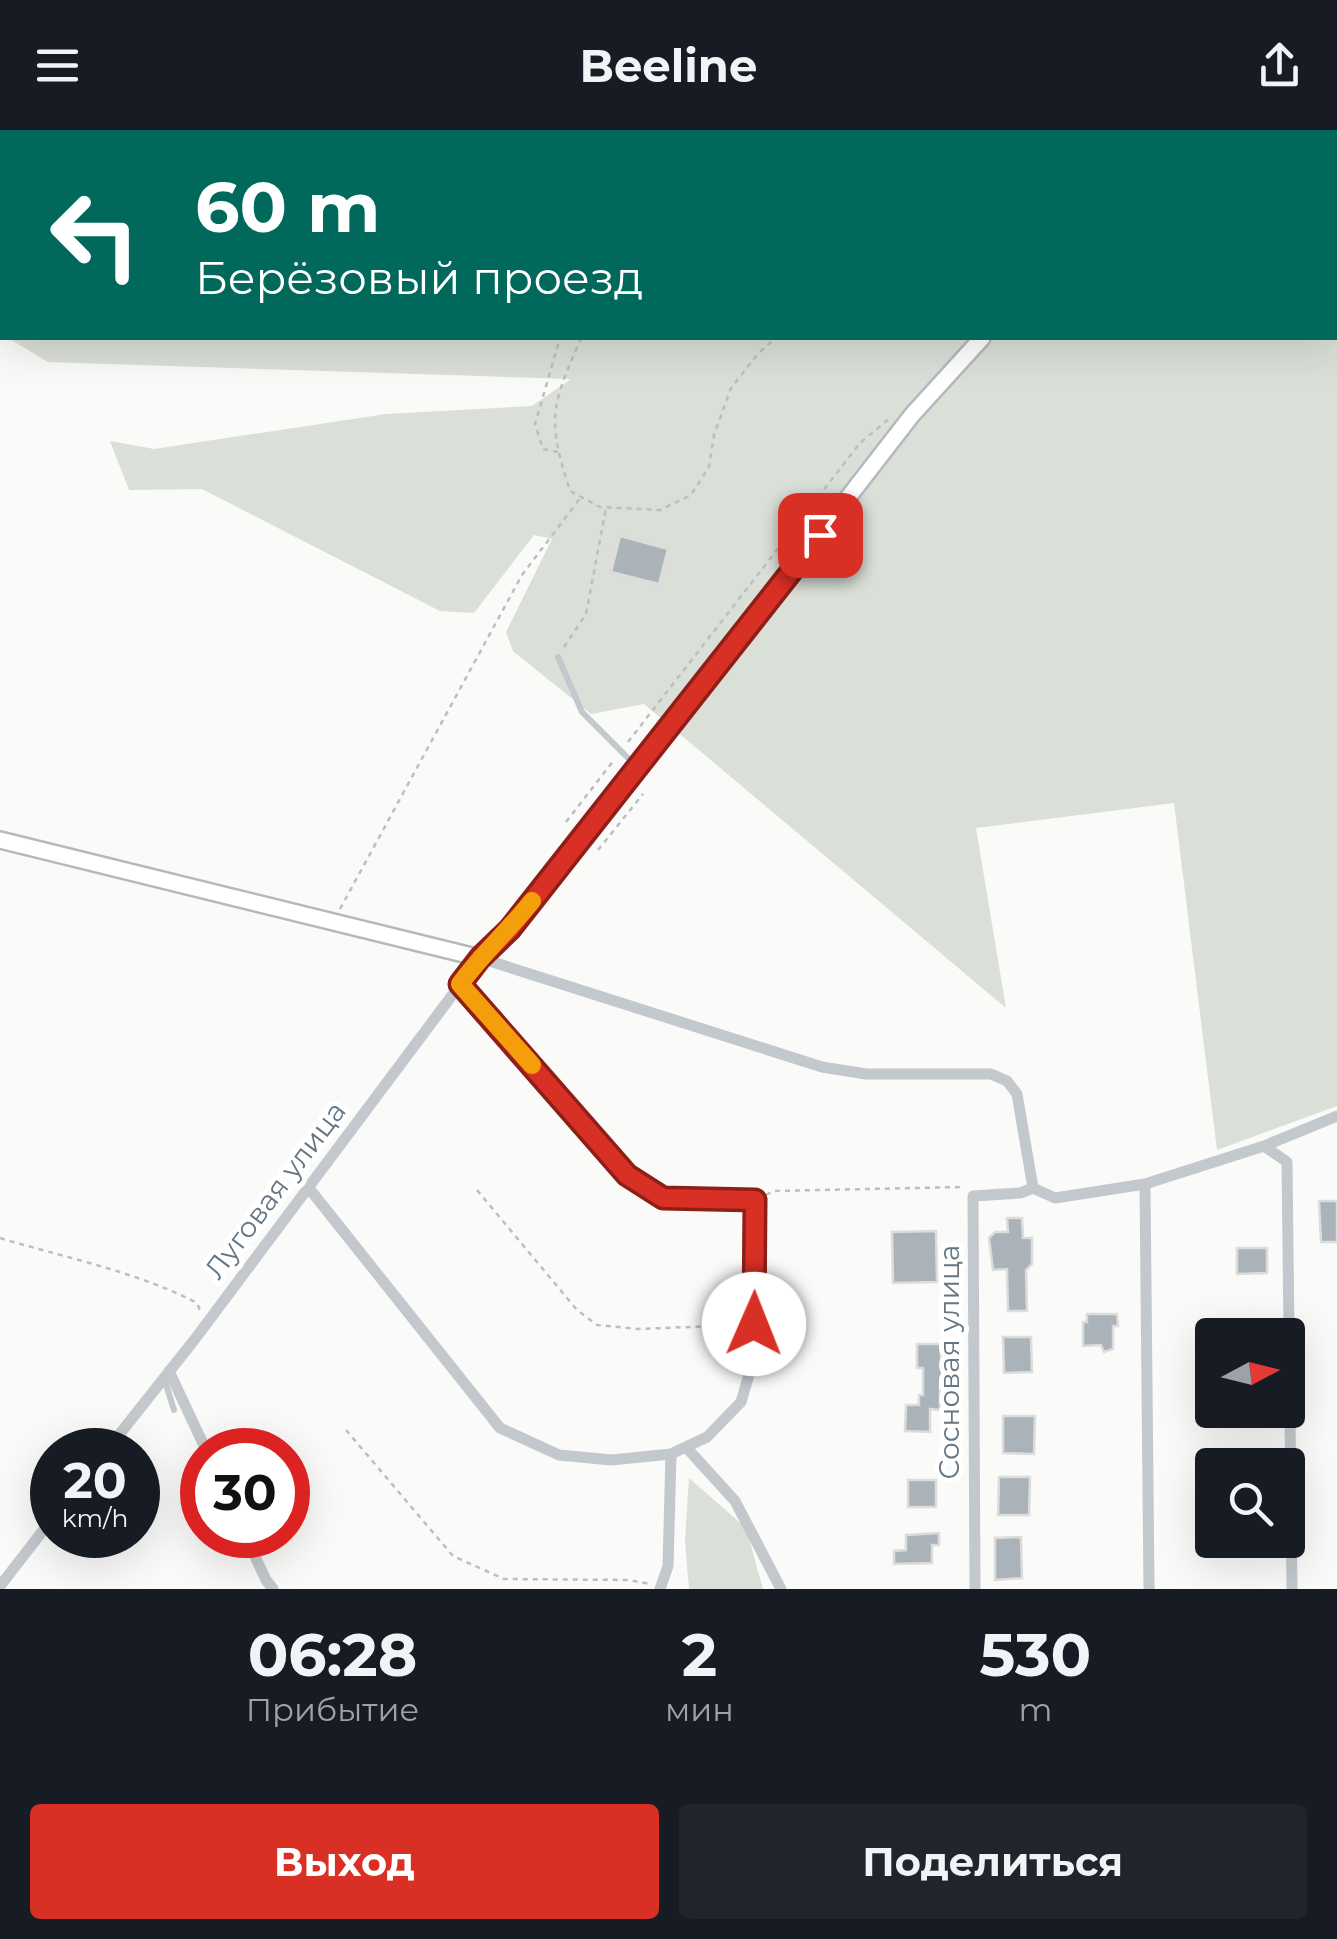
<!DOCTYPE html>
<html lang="ru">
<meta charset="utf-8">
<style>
:root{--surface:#171b24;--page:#20242c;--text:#f1f3f6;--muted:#9ea1a6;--accent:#d93025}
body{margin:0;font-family:Montserrat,sans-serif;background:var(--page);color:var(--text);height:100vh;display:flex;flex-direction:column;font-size:38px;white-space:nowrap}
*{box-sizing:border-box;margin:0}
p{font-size:32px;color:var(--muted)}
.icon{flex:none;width:55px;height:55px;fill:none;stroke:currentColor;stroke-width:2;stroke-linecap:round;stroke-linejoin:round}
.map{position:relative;height:1459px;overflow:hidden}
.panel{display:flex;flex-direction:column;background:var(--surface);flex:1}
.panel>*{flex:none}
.hud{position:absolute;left:0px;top:0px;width:1338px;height:210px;box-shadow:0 10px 40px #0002;background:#00695c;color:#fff;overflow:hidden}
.needle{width:65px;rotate:83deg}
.controls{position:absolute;left:1195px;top:1188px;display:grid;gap:20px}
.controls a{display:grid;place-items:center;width:110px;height:110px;border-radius:10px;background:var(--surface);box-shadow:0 10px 40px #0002;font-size:50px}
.speed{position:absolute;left:30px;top:1298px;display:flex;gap:20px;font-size:50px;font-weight:700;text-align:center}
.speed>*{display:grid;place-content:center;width:130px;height:130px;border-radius:50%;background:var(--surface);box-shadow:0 10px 40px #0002;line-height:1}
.speed small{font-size:25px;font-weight:400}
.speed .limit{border:15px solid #d22;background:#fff;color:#111}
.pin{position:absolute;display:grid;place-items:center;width:85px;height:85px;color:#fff;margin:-42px;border-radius:20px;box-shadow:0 5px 15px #0006}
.me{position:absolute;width:110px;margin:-55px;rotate:1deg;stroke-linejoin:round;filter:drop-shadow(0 0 8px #0008)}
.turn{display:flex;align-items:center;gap:35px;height:210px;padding:0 30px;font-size:45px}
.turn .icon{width:130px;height:130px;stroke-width:2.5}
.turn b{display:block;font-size:70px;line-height:85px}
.eta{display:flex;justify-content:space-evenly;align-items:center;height:170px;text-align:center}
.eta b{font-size:60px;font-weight:700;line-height:70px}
.cta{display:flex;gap:20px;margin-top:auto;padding:20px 30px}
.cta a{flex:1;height:115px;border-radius:10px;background:var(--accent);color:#fff;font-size:40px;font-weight:700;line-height:115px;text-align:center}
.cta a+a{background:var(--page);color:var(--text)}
header{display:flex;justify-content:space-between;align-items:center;height:130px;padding:0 30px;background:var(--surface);font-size:45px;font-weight:700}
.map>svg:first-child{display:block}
.green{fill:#dadfd7}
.building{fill:#aab3b9;stroke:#dcdcda;stroke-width:2.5}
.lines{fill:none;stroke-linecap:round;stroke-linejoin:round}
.secondary-casing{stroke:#b3babf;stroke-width:20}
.path{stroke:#bbbfc2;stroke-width:2.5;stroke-dasharray:5 5;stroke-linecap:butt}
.lane{stroke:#c3c8cc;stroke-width:6}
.street{stroke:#c3c8cc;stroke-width:11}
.secondary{stroke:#fff;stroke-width:15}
.route-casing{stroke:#8d1f18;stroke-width:25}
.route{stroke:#d93025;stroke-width:18}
.slow{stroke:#f59e0b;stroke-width:18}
.labels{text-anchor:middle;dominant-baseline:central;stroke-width:10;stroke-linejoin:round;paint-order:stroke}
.street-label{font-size:28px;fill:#657683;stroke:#fff}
</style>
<header><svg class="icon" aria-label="menu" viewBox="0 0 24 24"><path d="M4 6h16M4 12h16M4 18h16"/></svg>Beeline<svg class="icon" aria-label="share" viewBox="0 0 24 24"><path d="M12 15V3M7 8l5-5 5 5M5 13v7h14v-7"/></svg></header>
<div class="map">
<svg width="1337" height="1459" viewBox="0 0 1337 1459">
<rect width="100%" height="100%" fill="#fafaf8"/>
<path class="green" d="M0 0H1337V976L1217 1020 1174 673 976 698 1006 878 644 574 591 584 513 521 506 502 552 409 534 405 474 483 440 481 202 359 129 360 110 311 154 319 386 284 532 276 571 249 48 232 8 208H1335V2H2V204L0 203Z
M689 1348 746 1398 763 1459H689L685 1411Z"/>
<path class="building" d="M620 406 668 419 659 454 611 442Z
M1319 1071H1337V1112H1321Z
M1007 1088H1022L1023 1108H1032V1134L1026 1140 1027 1181H1008L1007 1139 993 1140 989 1108 995 1102H1008Z
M936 1101 937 1152 893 1153 892 1102Z
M1237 1118H1267V1143L1237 1144Z
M1087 1184H1117L1118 1196H1113V1219L1104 1222 1101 1215 1083 1216V1192H1087Z
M1003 1207H1031L1032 1242 1004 1243Z
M917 1214H941V1236H953L954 1255H940V1280L930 1279V1302L905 1301 906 1275H919V1265H923V1238H917Z
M1003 1286H1035L1034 1324 1003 1323Z
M999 1347H1030L1029 1385H998Z
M908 1350H936V1377H908Z
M939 1403V1415H932V1433L894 1434V1421L906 1420V1405Z
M1021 1407 1022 1448 995 1450V1408Z"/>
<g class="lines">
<g class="secondary-casing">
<path id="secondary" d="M1054 2 1055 0
M0 710 480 828 509 799 658 613 912 285 982 208"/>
</g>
<path class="path" d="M410 0 411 2
M726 0 727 2
M758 2 760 0
M913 2 916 0
M0 35 2 38
M581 208C571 233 555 263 555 291 555 315 563 338 570 361L600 377 660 380 691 365 709 337 714 305 731 258 757 225 775 208
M558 322 543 319 535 294 560 208
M564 517 586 484 606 378
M628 612 860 313 890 288
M566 692 614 630
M598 720 643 664
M340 779 522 445 581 367
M477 1060 577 1180 597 1195 638 1199 742 1195
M766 1065 773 1061 962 1057
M0 1108C66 1128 135 1141 197 1173L201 1183
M346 1300 453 1426 504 1449 629 1450 650 1454"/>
<path class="lane" d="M558 527 582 582 638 638
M164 1248 174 1280"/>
<path class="street" d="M1264 1016 1287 1032 1292 1459
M1145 1054 1149 1459
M308 1057 500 1298 559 1325 611 1330 671 1324 707 1307 741 1272 755 1224V1070L663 1068 627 1045 460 854
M169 1241 206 1320
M686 1317 735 1371 781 1459
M107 1320 195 1209 480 828 822 937 866 944H991L1007 951 1017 964 1033 1058 1055 1068 1145 1054 1264 1016 1337 986
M245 1405 266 1450 273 1459
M0 1456 52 1389
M660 1459 668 1436 671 1324
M975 1459 973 1066 1020 1063 1033 1058"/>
<use href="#secondary" class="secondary"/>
</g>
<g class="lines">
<g class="route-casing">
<path id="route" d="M754 1194 755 1070 663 1068 627 1045 460 854 480 828 510 799 820 405"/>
</g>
<use href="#route" class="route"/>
<path class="slow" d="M532 935 460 854C482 824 509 800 532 771"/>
</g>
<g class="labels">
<g class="street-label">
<text transform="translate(275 1060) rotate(-53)">Луговая улица</text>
<text transform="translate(949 1232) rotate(-90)">Сосновая улица</text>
</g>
</g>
</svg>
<div class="controls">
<a><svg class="needle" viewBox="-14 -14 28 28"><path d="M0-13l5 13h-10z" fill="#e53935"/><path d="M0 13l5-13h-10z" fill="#9ea1a6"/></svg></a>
<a><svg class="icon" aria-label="search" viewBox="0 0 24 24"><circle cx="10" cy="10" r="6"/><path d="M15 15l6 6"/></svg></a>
</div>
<div class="speed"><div>20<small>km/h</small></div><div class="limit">30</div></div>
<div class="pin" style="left:820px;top:405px;background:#d93025"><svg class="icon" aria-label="arrive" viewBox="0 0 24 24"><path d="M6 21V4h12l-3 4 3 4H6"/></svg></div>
<svg class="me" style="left:754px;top:1194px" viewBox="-20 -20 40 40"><circle r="19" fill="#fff"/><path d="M0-13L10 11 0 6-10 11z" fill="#d93025"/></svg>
<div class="hud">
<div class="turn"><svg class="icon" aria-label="left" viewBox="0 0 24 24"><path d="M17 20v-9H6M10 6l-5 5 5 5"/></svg><div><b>60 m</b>Берёзовый проезд</div></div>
</div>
</div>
<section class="panel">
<div class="eta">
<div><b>06:28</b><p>Прибытие</p></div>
<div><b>2</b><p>мин</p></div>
<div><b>530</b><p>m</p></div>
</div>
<div class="cta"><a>Выход</a><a>Поделиться</a></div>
</section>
